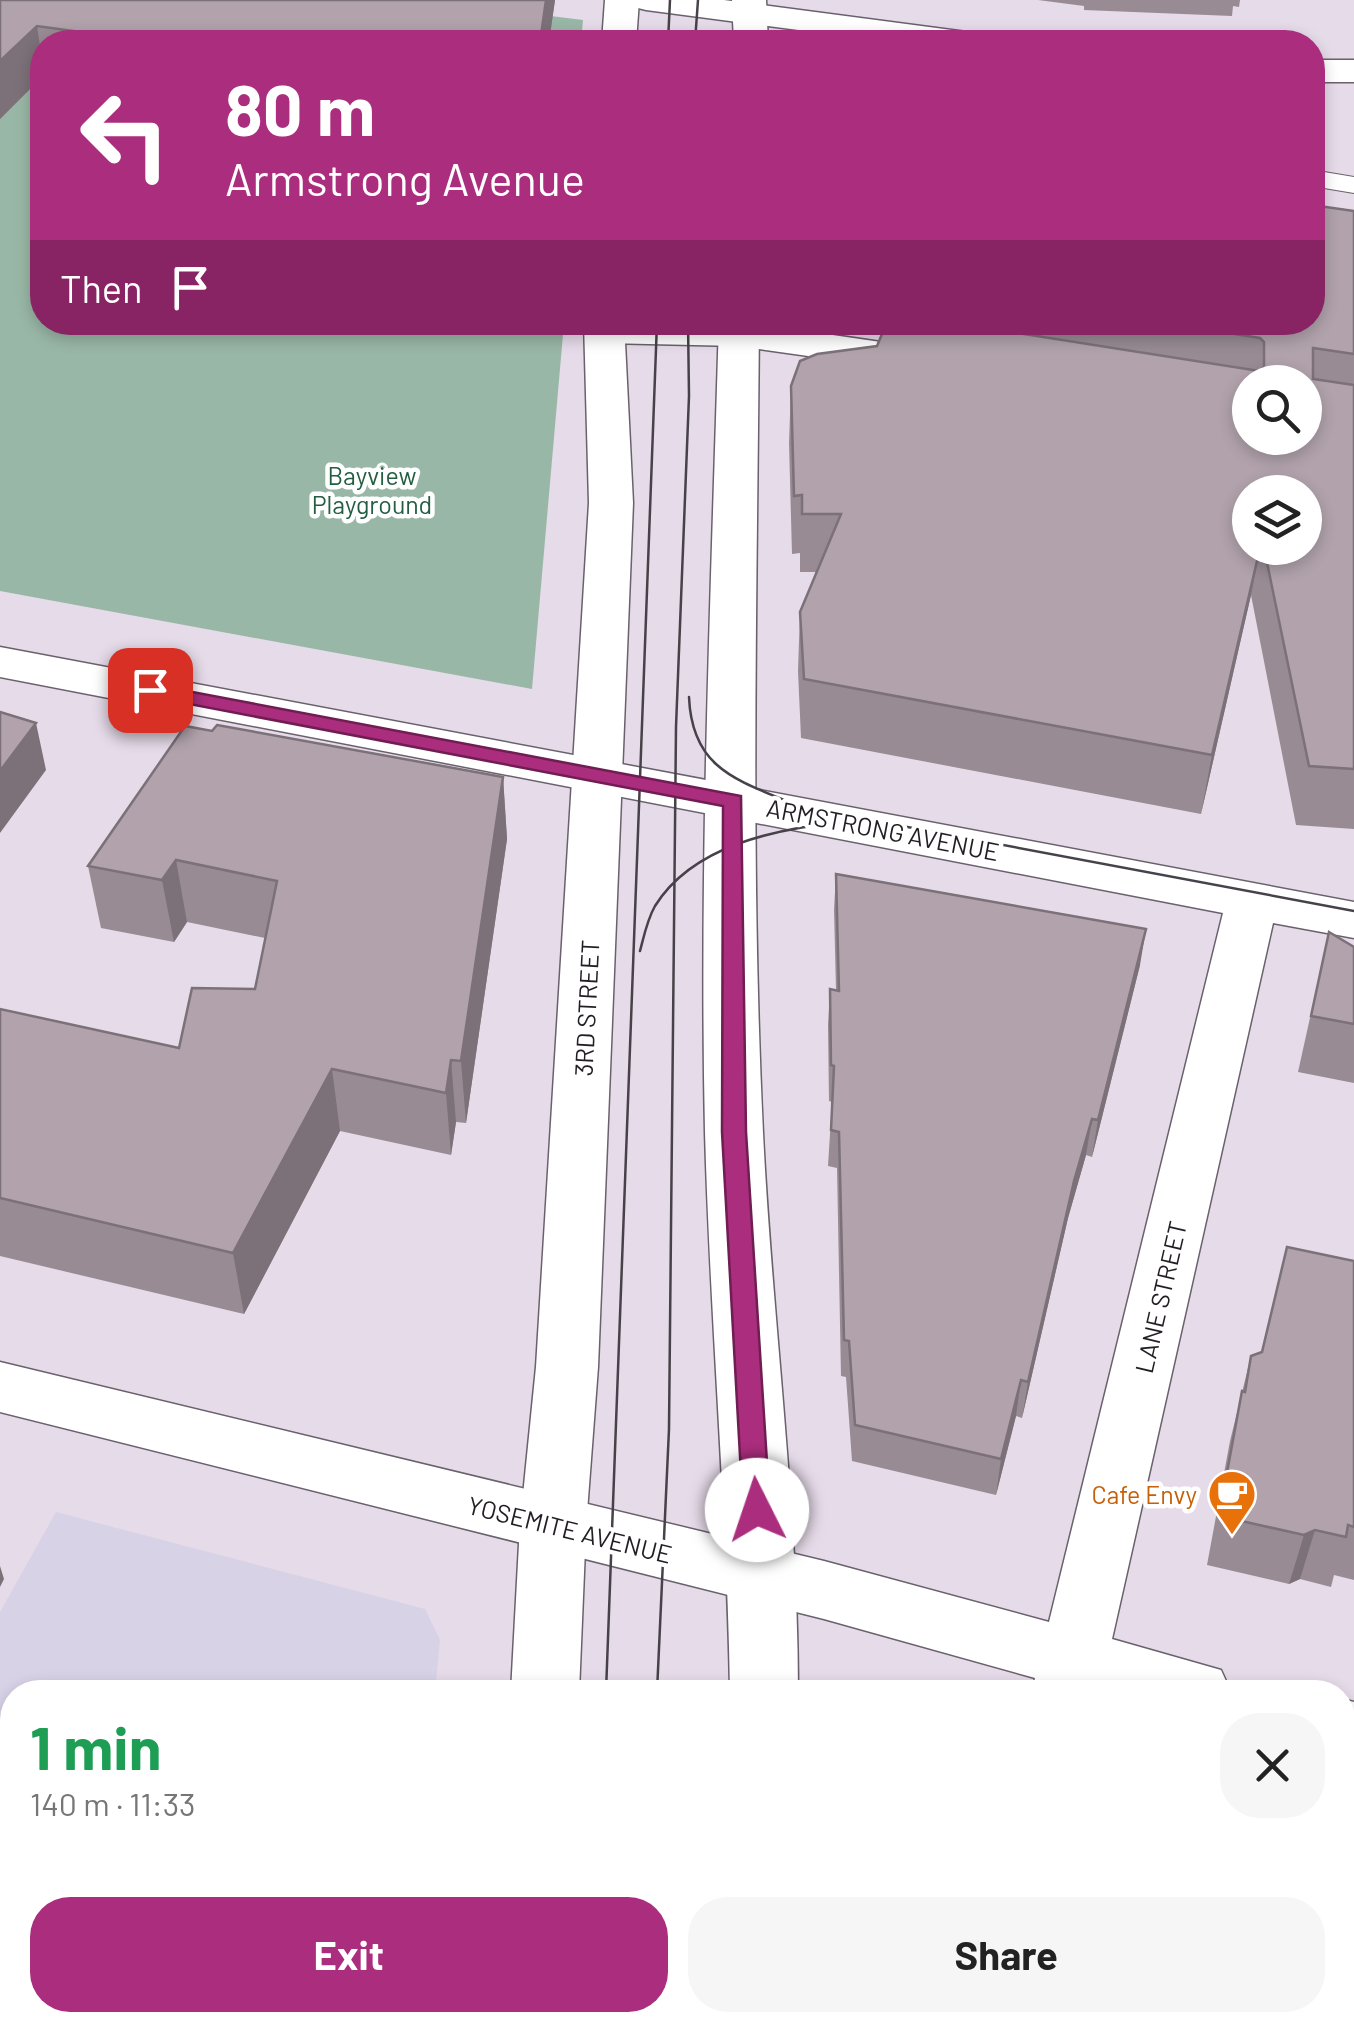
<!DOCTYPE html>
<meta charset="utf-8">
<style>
:root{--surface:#fff;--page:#f6f6f6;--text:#222;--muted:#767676;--accent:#ab2d7e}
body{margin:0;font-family:Barlow,sans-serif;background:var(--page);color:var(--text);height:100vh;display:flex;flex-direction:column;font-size:38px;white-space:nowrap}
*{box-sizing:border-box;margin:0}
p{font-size:32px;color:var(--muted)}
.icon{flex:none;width:55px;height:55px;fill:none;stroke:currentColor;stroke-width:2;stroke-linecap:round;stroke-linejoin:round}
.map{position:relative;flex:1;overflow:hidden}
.details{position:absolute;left:0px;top:1680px;width:1355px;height:352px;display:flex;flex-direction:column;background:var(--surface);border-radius:40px 40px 0 0;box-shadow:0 5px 15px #0003}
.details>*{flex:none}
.hud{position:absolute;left:30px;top:30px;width:1295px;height:305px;border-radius:40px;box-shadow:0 5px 15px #0003;background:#ab2d7e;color:#fff;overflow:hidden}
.tools{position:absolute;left:1232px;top:365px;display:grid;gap:20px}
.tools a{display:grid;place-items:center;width:90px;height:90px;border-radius:50%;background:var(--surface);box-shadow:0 5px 15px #0003;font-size:50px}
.pin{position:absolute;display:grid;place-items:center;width:85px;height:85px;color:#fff;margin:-42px;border-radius:20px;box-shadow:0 5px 15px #0006}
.me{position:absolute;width:110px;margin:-55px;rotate:356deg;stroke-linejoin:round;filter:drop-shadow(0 0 8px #0008)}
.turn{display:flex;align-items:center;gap:35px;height:210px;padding:0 30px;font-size:45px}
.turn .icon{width:130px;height:130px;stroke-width:2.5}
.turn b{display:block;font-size:70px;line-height:85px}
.then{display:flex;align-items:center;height:95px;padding:0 30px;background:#0003;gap:20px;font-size:38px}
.round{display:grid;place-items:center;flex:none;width:105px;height:105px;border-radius:40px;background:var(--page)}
.summary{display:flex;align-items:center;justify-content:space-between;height:170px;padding:0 30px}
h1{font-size:60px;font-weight:700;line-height:75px;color:#1e9e55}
.cta{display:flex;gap:20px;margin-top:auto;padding:20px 30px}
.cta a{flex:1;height:115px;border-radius:40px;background:var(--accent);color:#fff;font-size:40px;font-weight:700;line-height:115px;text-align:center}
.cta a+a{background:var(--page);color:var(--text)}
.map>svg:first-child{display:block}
.commercial{fill:#d8d2e7}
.green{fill:#99b7a6}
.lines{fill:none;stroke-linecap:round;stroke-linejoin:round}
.lane-casing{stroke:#6a616d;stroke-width:2}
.street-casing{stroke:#6a616d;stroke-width:3}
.primary-casing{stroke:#6a616d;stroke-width:3}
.lane{fill:#fff;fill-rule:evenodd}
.street{fill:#fff;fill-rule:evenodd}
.primary{fill:#fff;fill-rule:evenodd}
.tram{stroke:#474249;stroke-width:2.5}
.wall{fill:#988b94;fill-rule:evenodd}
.shaded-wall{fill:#7c7178}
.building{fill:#b1a2ac;stroke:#7c7178;stroke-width:2.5;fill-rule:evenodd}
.route{fill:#ab2d7e;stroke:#6f1d52;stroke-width:2.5}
.labels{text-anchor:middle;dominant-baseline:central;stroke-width:9;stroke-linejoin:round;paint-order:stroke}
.park-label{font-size:25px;fill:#235e43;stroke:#fff}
.street-label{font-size:25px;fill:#221e24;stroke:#fff}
.food-label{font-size:25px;fill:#c56008;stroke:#fff;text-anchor:end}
</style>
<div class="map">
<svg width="1354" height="2031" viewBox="0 0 1354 2031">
<rect width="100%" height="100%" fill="#e6dbe9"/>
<path class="commercial" d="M56 1512 425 1609 440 1640 435 1692H12V2020H411L410 2031H0V1612Z"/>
<path class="green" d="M60 0H422L583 20 581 42H42V322L564 323 532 689 0 591V57Z"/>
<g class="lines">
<g class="lane-casing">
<path id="lane" d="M966 35 978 42H953L957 37Z
M1312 170 1354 177V193L1312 186Z"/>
</g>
<g class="street-casing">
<path id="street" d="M629 0H724L967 32 979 35 984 42H891L646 10 634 7Z
M1312 60H1354V82H1312Z
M589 322H744L929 349 944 352 950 361 944 370 929 373 738 346 604 343 590 340 584 331Z
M0 647 1354 902V938L1273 923 1112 1639 1221 1670 1231 1692H1032L1035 1678 824 1619 0 1412V1362L824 1561 1049 1622 1223 913 0 677Z
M1342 1699 1354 1702V1764L1342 1761Z
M952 2020H1028L1026 2031H950Z"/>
</g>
<g class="primary-casing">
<path id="primary" d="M605 0H639L636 42H602Z
M732 0H766L768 42H734Z
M584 322H624L633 503 598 1367 586 1525 579 1692H511L520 1525 536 1367 589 503Z
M719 322H759C757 592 750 863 763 1133 772 1319 798 1506 798 1692H730C727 1505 710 1319 705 1132 699 863 711 592 719 322Z
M496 2020H572L571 2031H495Z
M736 2020H812V2031H736Z"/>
</g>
<use href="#lane" class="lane"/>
<use href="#street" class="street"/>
<use href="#primary" class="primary"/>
<path class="tram" d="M668 42 670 0
M695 42 698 0
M689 697C692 772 741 781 801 807L1354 911
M640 951C644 936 647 920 655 906 693 845 776 829 842 822
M606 1692 657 322
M657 1692 669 1429 676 727 689 396 688 322
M606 2020V2031
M662 2020V2031"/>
</g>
<path class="wall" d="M0 0H555L549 42H42V77L0 119Z
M1038 0H1240L1239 7 1233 6 1232 16 1084 10V6Z
M1354 211V829L1296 825 1251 595 1201 814 801 738 798 671 800 612 817 572H800V553L792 554 789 443 791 386 877 346 887 322H1312ZM1305 492V548H1250Z
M503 777 507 839 466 1123 456 1122 451 1155 340 1131 244 1314 0 1256V1009L179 1048 255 989 265 938 187 922 174 942 101 928 88 866Z
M836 874 1140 965 1092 1157 1086 1155 1068 1218 1022 1418 1016 1416 996 1495 852 1461 846 1377 841 1376 837 1168 828 1166 832 1102 829 1101 828 1025 830 989 836 990 834 910Z
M1329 932 1354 947V1083L1298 1072Z
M1354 1261V1580L1334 1575 1331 1587 1300 1579 1289 1584 1207 1565 1230 1441 1251 1356 1261 1352Z
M1141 2020H1342L1354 2031H1139Z"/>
<path class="shaded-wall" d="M546 0H555L549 42H540Z
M37 26 42 59V77L0 119V61Z
M1260 548 1251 595 1201 814 1212 755Z
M36 723 46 770 0 833V771Z
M503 777 507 839 466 1123 461 1061Z
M176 860 187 922 174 942 162 880Z
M1146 929 1140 965 1092 1157 1098 1120Z
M451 1060 456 1122 451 1155 446 1093Z
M332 1069 340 1131 244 1314 233 1253Z
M1092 1119 1086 1155 1068 1218 1022 1418 1028 1382 1074 1181Z
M1021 1380 1016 1416 996 1495 1001 1459Z
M1315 1530 1300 1579 1289 1584 1304 1535Z
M0 1566 4 1579 0 1587Z
M274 2020H290L289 2031H273Z"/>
<path class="building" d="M0 0H546L540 42H154L37 26 0 61Z
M1312 205 1354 211V354L1313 348V379L1354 385V769L1309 766 1264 548H1305V492H1250V548H1260L1212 755 804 679 800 612 841 514H802V495L794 496 791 386 800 361 817 354 877 346 887 322H948L1259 371 1264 367V342L1260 338 1158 322H1312ZM1250 382H1305V438H1250Z
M0 712 36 723 0 771Z
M217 725 503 777 461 1061 451 1060 446 1093 332 1069 233 1253 0 1198V1009L179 1048 192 988 255 989 277 881 176 860 162 880 88 866 185 726 212 731Z
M836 874 1146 929 1098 1120 1092 1119 1074 1181 1028 1382 1021 1380 1001 1459 855 1425 849 1341 844 1340 839 1132 831 1130 834 1066 831 1065 830 989 839 991Z
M1329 932 1354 947V1024L1311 1016Z
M1287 1247 1354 1261V1527L1348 1525 1346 1537 1315 1530 1304 1535 1219 1516 1242 1391 1245 1392 1251 1356 1262 1352Z
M1354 1847V2031H1143L1145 2020H1342V1858Z
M73 2020H274L273 2031H71Z"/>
<path class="route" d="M150 684 741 796 746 1132 770 1510 766 1517 757 1521 747 1517 743 1510 722 1132 723 806 142 695 140 690Z"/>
<defs>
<g id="cafe-pin" transform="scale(2.5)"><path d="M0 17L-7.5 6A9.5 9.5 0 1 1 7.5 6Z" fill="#e8710a" stroke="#fff"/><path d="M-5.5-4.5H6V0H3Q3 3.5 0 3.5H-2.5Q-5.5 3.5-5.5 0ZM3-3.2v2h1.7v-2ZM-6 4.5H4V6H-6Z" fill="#fff"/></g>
</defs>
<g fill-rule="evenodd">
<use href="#cafe-pin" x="1232" y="1494"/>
</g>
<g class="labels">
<g class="park-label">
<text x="372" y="475">Bayview<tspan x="372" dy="29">Playground</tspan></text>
</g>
<g class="street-label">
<text transform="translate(883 829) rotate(11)">ARMSTRONG AVENUE</text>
<text transform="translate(586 1008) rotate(-87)">3RD STREET</text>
<text transform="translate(1160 1297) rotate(-77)">LANE STREET</text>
<text transform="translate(570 1529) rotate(14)">YOSEMITE AVENUE</text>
</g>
<g class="food-label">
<text x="1197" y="1494">Cafe Envy</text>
</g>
</g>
</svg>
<div class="tools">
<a><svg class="icon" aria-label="search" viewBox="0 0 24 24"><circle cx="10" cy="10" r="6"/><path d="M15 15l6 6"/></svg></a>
<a><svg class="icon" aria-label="layers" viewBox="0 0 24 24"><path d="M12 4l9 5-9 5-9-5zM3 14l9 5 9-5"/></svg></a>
</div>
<div class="pin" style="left:150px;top:690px;background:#d93025"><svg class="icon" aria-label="arrive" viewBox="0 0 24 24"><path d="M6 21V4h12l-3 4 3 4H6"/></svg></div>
<svg class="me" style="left:757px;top:1510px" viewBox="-20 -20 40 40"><circle r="19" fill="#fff"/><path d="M0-13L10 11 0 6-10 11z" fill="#ab2d7e"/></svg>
<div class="hud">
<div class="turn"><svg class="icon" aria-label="left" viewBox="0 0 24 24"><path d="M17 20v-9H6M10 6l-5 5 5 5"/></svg><div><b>80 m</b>Armstrong Avenue</div></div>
<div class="then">Then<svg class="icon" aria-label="arrive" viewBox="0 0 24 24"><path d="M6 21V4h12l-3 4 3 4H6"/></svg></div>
</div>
<section class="details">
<div class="summary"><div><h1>1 min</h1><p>140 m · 11:33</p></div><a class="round"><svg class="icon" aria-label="close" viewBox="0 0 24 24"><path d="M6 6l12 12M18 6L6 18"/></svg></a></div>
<div class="cta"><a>Exit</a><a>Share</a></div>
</section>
</div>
